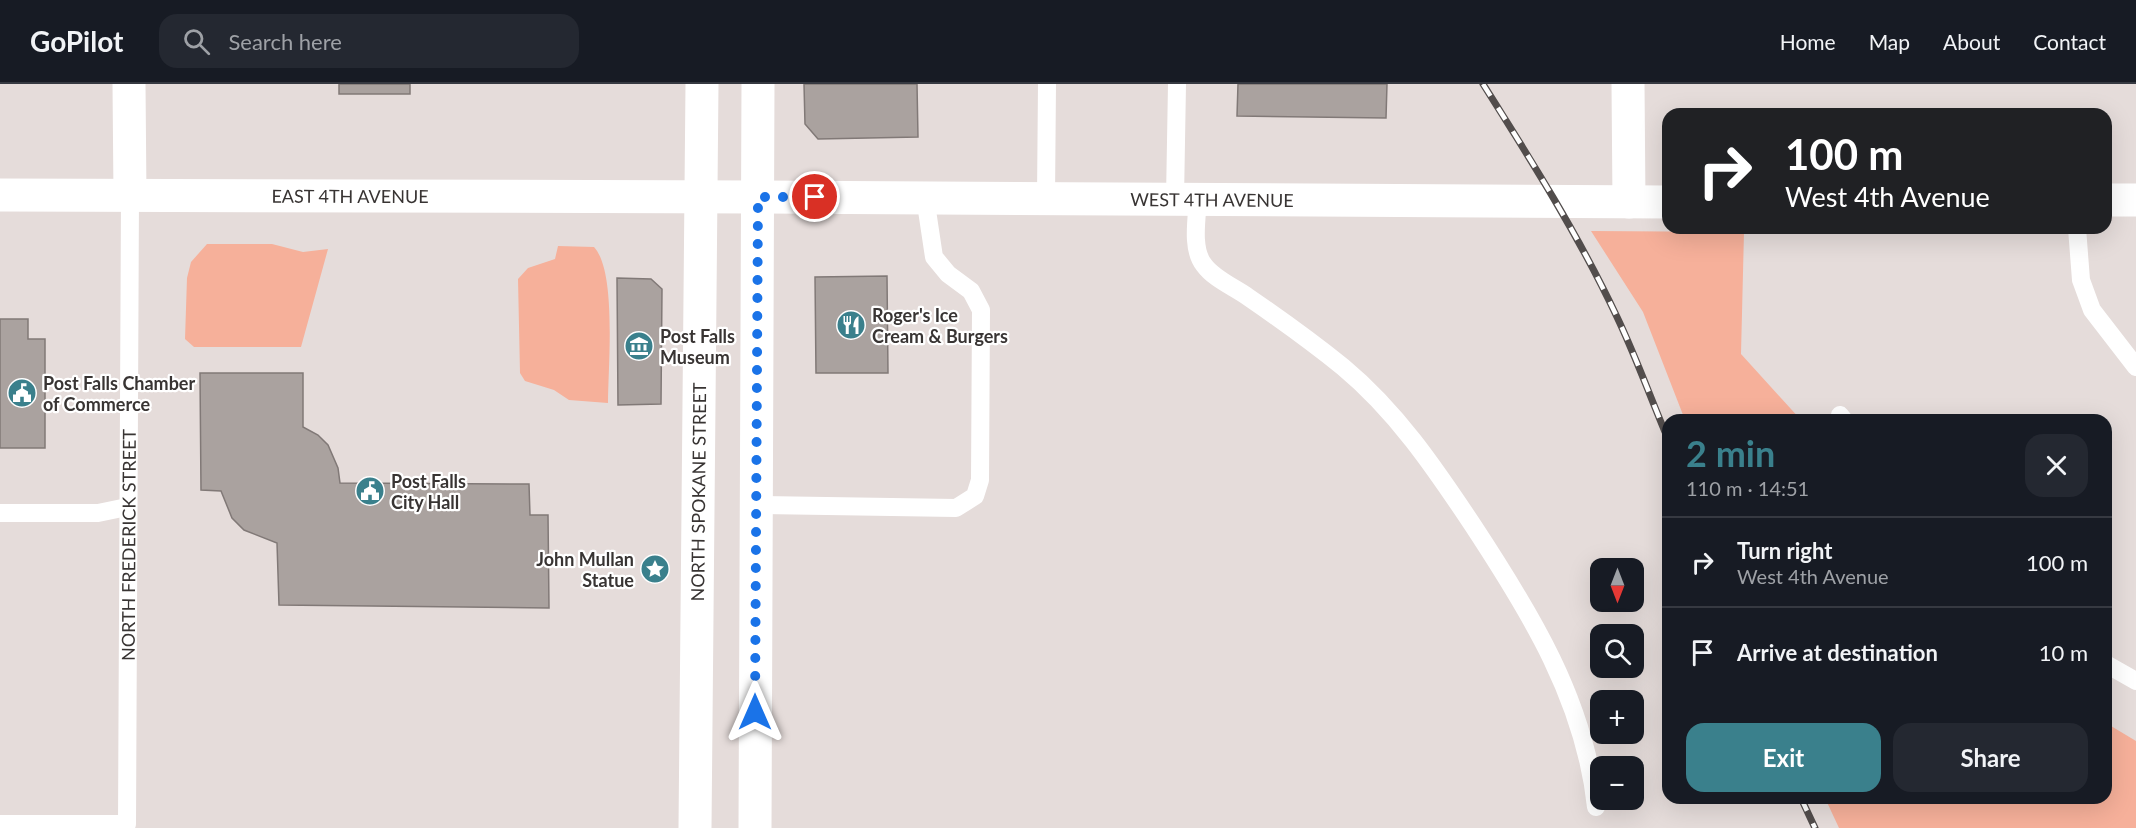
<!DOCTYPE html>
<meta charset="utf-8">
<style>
:root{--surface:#171b24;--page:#242831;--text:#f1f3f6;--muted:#9ea1a6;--line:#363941;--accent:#3a808c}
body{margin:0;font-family:Lato,sans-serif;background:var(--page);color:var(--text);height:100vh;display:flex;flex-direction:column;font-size:22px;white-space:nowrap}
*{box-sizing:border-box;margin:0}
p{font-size:20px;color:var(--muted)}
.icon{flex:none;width:33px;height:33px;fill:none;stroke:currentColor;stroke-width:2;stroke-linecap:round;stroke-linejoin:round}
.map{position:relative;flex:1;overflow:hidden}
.sheet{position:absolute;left:1662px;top:330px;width:450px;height:390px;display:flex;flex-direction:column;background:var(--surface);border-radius:18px;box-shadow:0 6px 24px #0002}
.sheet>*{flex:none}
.guide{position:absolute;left:1662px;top:24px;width:450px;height:126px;border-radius:18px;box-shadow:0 6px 24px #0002;background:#202124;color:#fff;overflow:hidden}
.needle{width:39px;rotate:180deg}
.fabs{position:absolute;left:1590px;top:474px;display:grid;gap:12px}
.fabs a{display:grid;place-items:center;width:54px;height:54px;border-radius:12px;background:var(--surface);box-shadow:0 6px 24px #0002;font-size:30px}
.pin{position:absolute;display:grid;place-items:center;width:51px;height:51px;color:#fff;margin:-26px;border:3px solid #fff;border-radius:50%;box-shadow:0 2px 6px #0007}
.me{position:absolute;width:66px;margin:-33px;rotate:0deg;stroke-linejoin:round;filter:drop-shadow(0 0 4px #0008)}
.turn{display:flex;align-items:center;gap:21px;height:126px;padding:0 24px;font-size:27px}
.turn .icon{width:78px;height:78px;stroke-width:2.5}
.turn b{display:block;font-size:42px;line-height:51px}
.round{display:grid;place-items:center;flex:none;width:63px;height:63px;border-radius:18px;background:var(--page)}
.summary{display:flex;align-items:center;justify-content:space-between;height:102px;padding:0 24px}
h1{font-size:36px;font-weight:700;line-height:45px;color:var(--accent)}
.cta{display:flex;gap:12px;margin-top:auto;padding:12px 24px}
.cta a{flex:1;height:69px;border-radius:18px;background:var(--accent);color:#fff;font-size:24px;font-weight:700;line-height:69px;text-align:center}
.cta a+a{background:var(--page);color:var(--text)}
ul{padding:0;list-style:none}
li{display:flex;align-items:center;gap:18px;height:90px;padding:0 24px;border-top:2px solid var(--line)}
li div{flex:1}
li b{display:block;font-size:22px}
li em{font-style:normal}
header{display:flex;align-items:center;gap:36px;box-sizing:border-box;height:84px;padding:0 30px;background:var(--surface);border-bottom:2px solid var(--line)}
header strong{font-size:28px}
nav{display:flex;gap:33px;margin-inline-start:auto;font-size:21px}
.search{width:420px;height:54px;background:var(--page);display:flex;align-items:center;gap:15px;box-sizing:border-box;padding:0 21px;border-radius:18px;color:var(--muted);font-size:22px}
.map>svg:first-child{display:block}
.green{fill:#f6b09a}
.building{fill:#aaa29f;stroke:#817977;stroke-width:1.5}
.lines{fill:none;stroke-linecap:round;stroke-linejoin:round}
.service{stroke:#fff;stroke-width:18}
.minor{stroke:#fff;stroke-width:33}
.tertiary{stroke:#fff;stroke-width:33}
.secondary{stroke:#fff;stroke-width:33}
.rail-casing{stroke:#524d4c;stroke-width:7}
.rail{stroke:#fff;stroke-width:4.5;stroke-dasharray:14;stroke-linecap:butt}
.route{stroke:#1a73e8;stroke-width:10;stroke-dasharray:0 18}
.labels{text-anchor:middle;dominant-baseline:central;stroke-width:4.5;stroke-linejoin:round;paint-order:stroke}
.street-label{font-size:18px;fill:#383433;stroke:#fff}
.poi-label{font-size:18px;font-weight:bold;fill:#383433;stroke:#fff;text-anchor:start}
</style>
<header>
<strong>GoPilot</strong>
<div class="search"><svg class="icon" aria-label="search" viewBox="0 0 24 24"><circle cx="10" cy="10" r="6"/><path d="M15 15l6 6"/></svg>Search here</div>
<nav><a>Home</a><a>Map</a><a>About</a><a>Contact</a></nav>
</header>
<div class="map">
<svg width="2136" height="744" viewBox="0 0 2136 744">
<rect width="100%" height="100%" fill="#e5dcda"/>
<path class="green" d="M1591 147 1744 148 1741 270 1801 336H1685L1643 228Z
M207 160H272L303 168 328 165 301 263H194L185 255 187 194 191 178Z
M558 162 594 163C617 188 608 283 608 319L569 316 554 306 525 297 520 289 518 195 528 184 555 175Z
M2106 639 2136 657V744H1839L1825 714H2106Z"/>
<path class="building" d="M339 0H410V10H339Z
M804 0H917L918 53 818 55 805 40Z
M1238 0H1387L1386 34 1237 32Z
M887 192 888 289H816L815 193Z
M617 194 651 195 662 205 661 320 618 321Z
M0 235H28V255H45V364H0Z
M200 289H303V343L318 351 328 361 338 384 340 399 529 400 530 431H548L549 524 279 521 277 459 244 446 232 434 221 407 201 406Z"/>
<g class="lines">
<g class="service">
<path d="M1046 113 1047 0"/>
<path d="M1175 115 1177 0"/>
<path d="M1198 115C1197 134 1191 165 1204 181 1214 195 1234 203 1248 213 1280 235 1312 258 1343 283 1396 327 1434 383 1472 440 1530 528 1585 617 1596 723"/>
<path d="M2077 144 2081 196 2092 226 2136 283"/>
<path d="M1840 331 1844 336"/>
<path d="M756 421 956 424 975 412 980 396 981 226 971 207 948 190 934 173 925 113"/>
<path d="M0 429H98L127 423"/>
<path d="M2106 580 2136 597"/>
<path id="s1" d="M0 740H127L130 112"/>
</g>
<g class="minor">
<path d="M129 0 130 112"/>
<path d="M1628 0 1629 118"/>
<path id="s2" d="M758 113 1668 118"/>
<path d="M2106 116H2136"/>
</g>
<path class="tertiary" id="s3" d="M0 111 758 113"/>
<g class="secondary">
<path id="s4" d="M695 744 702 0"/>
<path d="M755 744 758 0"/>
</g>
<g class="rail-casing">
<path id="rail" d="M1483 0C1531 76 1579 152 1617 233 1636 273 1651 315 1668 355
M1801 714 1815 744"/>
</g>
<use href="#rail" class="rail"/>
</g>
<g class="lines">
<path class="route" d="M755 628 758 113H815"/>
</g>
<defs>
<g id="restaurant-disc" transform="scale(1.5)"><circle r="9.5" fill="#3a808c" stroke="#fff"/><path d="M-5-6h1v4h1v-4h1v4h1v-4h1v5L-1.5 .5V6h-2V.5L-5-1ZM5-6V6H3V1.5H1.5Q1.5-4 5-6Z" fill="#fff"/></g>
<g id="museum-disc" transform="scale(1.5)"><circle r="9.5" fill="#3a808c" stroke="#fff"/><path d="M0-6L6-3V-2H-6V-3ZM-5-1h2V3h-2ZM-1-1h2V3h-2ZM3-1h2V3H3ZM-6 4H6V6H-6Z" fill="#fff"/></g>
<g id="civic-disc" transform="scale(1.5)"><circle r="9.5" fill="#3a808c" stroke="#fff"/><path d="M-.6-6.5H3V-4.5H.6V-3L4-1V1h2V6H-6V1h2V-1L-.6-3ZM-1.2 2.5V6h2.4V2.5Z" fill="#fff"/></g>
<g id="sight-disc" transform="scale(1.5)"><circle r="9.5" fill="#3a808c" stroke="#fff"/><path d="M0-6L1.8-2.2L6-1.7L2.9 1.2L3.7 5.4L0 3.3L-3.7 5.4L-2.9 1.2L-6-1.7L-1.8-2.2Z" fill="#fff"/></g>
</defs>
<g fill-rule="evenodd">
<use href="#restaurant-disc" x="851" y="241"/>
<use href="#museum-disc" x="639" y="262"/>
<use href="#civic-disc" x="22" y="309"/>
<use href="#civic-disc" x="370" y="407"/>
<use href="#sight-disc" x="655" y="485"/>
</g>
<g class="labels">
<g class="street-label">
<text stroke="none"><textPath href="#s3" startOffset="350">EAST 4TH AVENUE</textPath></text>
<text stroke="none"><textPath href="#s2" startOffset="454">WEST 4TH AVENUE</textPath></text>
<text stroke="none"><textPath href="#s4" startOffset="336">NORTH SPOKANE STREET</textPath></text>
<text stroke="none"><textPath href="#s1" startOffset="406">NORTH FREDERICK STREET</textPath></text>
</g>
<g class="poi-label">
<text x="872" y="231">Roger's Ice<tspan x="872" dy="21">Cream &amp; Burgers</tspan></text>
<text x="660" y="252">Post Falls<tspan x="660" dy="21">Museum</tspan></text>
<text x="43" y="299">Post Falls Chamber<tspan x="43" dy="21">of Commerce</tspan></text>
<text x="391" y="397">Post Falls<tspan x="391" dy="21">City Hall</tspan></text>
<text x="634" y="475" text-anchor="end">John Mullan<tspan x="634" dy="21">Statue</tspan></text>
</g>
</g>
</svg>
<div class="fabs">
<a><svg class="needle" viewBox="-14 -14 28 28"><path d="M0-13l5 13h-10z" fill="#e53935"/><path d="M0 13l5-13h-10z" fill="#9ea1a6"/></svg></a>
<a><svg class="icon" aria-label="search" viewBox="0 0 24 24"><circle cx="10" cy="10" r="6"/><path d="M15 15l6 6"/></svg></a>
<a>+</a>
<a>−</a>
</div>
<div class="pin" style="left:815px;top:113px;background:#d93025"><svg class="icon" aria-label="arrive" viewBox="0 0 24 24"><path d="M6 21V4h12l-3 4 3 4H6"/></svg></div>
<svg class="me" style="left:755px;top:628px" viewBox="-20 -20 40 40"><path d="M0-17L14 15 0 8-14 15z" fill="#1a73e8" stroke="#fff" stroke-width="4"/></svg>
<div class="guide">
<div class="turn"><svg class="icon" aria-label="right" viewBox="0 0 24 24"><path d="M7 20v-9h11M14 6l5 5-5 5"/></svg><div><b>100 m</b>West 4th Avenue</div></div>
</div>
<section class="sheet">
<div class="summary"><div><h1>2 min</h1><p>110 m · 14:51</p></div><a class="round"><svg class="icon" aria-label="close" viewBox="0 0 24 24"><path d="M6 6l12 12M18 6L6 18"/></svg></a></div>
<ul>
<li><svg class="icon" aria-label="right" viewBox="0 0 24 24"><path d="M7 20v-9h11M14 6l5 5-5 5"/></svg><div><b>Turn right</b><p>West 4th Avenue</p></div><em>100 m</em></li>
<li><svg class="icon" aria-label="arrive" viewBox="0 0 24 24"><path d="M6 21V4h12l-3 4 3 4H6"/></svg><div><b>Arrive at destination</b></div><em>10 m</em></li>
</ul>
<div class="cta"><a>Exit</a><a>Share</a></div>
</section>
</div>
